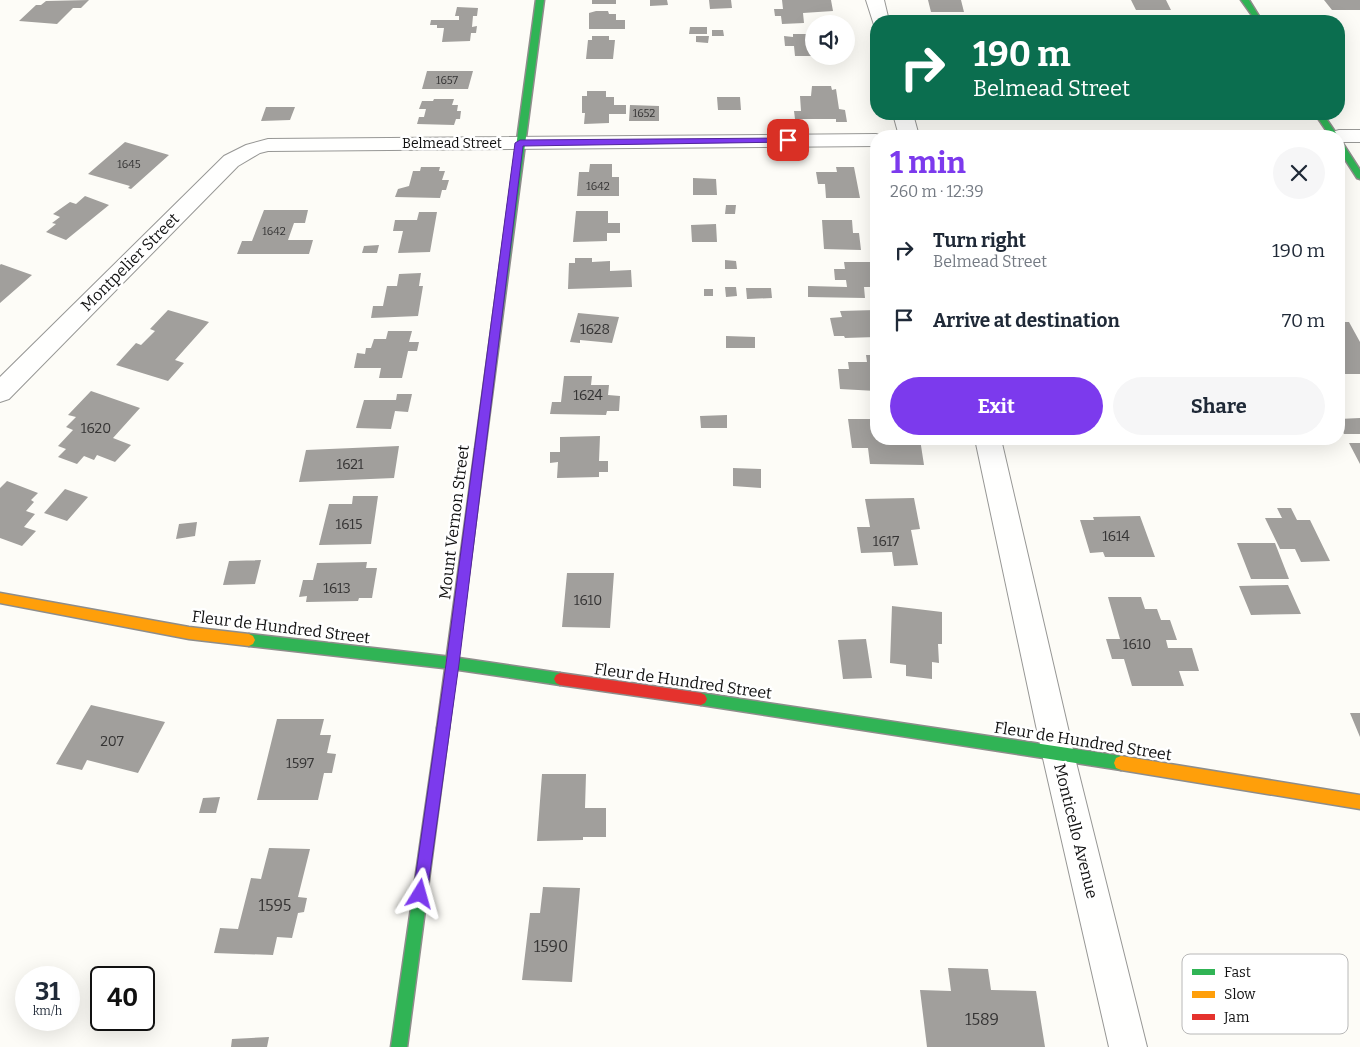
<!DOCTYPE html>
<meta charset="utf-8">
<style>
:root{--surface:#fff;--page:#f6f6f7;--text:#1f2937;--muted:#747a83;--accent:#7c3aed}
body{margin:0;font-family:Bitter,serif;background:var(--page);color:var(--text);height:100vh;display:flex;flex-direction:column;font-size:19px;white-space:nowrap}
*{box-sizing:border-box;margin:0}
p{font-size:16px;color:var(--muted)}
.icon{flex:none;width:28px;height:28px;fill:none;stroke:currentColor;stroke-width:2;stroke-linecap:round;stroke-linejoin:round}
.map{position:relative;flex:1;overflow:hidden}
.side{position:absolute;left:870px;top:130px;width:475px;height:315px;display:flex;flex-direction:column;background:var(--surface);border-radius:20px;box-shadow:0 5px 20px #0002}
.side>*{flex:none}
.top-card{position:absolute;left:870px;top:15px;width:475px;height:105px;border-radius:20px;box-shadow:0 5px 20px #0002;background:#0b6e4f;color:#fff;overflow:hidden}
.tools{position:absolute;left:805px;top:15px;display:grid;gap:10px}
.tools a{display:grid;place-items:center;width:50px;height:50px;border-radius:50%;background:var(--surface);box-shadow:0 5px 20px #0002;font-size:25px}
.speed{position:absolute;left:15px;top:966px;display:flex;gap:10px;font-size:25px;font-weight:700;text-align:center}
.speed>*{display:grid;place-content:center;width:65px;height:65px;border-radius:50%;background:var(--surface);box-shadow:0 5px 20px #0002;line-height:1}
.speed small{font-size:12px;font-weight:400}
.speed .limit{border:2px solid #111;border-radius:8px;background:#fff;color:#111}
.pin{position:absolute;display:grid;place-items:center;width:42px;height:42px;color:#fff;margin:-21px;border-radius:10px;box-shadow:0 2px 8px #0006}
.me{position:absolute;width:55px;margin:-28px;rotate:8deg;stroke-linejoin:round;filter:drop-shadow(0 0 4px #0008)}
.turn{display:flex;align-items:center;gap:18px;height:105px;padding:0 20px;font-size:22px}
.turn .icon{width:65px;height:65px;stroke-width:2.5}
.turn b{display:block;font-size:35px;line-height:42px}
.round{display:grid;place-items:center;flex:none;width:52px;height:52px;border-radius:26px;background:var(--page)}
.summary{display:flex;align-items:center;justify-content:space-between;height:85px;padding:0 20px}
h1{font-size:30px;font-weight:700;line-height:38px;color:var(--accent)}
.action{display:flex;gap:10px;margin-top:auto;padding:10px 20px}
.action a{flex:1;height:58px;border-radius:30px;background:var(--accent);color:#fff;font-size:20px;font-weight:700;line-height:58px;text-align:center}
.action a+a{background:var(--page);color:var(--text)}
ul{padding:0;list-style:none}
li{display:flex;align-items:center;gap:15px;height:70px;padding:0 20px}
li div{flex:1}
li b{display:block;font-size:19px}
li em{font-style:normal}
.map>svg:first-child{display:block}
.building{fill:#a19f9c}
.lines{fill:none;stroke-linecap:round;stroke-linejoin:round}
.street-casing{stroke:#979795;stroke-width:2}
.fast-casing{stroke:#8e8d8b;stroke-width:3}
.slow-casing{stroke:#8e8d8b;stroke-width:3}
.jam-casing{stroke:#8e8d8b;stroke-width:3}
.street{fill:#fffffe;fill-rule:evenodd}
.fast{fill:#30b455;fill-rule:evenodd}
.slow{fill:#ff9f0a;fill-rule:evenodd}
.jam{fill:#e5322d;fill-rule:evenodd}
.route{fill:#7c3aed;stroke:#51269a}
.labels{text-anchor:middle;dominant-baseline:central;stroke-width:5;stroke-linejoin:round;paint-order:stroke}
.far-number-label{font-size:11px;fill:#353434}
.far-street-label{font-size:14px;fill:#111;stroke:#fff}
.number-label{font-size:14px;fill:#353434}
.street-label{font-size:16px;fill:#111;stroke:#fff}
.near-number-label{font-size:16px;fill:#353434}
.key{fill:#fff;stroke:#b8b8b8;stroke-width:1}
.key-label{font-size:14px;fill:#111}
</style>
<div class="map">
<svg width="1360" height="1047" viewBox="0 0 1360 1047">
<rect width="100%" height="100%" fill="#fdfcf7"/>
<path class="building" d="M89 0 81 8H73L57 24 19 21 36 5H41L46 1Z
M592 0H616V4H592Z
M650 0H667L668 5 650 6Z
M709 0H731L732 8 710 9Z
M782 0H831L833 11 803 13 804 23 782 24 781 16H775L774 9H783Z
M928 0H961L964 12H931Z
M1131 0H1166L1171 10H1136Z
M1324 0H1360V10H1332Z
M457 7 478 8 477 16H473L472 27 477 26 476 33H471L470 41 442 42 444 28H437V25H430L431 20H459V16H455Z
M596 11H608L609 14H616V20H625V29H589V13Z
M690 27H707V34H689Z
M712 30H723L724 36H712Z
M793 34H814V56H795L794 46H785L784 36 793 37Z
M592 36H609V40H615L613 59H586L588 40H592Z
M696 36H709L708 43 696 42Z
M427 71H473L468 89H422Z
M812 86H831L832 90 836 89 839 109 845 110 847 122H836V119H795L794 111H801L800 96H811Z
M587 91H606V97H614V105H626V114H609V123L584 124 585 113H582V96H587Z
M717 97H740L741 110H718Z
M434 99H454L452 105H458L457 111H461L460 119H456L454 125 417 124 419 117H424L426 109H419L422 101H433Z
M630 105 659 106V121H629Z
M266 107H295L290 120 261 121Z
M956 114H993L995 119H958Z
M125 142 169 155 131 189 128 188 130 186 88 174Z
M590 164H612V177H619V196H577L579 172H589Z
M421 167H440L439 171H445L442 180H449L446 190H442L440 198 395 197 398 189 409 186 413 171H420Z
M836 167H854L860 198H826L825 184H818L816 172H837Z
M693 178 716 179 717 195H693Z
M85 196 109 205 66 240 46 232 56 224 52 223 60 217 53 214 70 202 76 204Z
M726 205H736L735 214H725Z
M264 210H308L305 223H294L288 240H313L309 254H237L242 241H252Z
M576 211H608V223H620V233H607V241L573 242Z
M419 212H437L430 252 398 253 403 231H393L395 220H417Z
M822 220H852L853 233H859L861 250 824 249Z
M716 224 717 242H692L691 225Z
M379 245 377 253H362L364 246Z
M575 258H592V262L610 261V271L631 270 632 287 568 289 569 263H575Z
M725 260 736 261 737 269H725Z
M844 262H872L874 271H876V287H864L865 298 808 297V286L847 287 846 280H835L834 269H845Z
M1 264 32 275 0 303V265Z
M421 273 419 286H423L418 316 371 318 373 306H383L387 286H397L399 274Z
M725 287H736L737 296 726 297Z
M746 288H771L772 298 747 299Z
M704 289H713V296H704Z
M168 310 209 322 175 360 184 363 168 381 116 365 136 343 141 345 155 331 150 329Z
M876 310V337L845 338 844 336H834L830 318 842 317 840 311Z
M578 313 619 317 612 343 580 340V343L570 342Z
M1339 322H1349L1360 342V374H1339Z
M388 331H412L409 342H419L417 351H408L402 378H379L381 368H354L357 353 365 354 366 348H371L374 339H386Z
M726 336 755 337V348H726Z
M866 355H876V391L840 389 838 369H849L848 362H867Z
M564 376H592L591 385H609L608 395 620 396 619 411H607L606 415 550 414 552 402H561Z
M91 391 140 408 113 438 131 445 115 462 97 455 94 460 84 456 77 464 58 457 66 449 58 446 73 430 66 427 76 417 68 415Z
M397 394H412L408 412 395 411 391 429 356 428 364 400H396Z
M727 415V428H701L700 416Z
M1360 418V434H1344L1339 424V419Z
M848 419H876V439H920L924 465 870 464 868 448H852Z
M600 436 599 461H608V472H599V477L557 478 558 462 550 463V452H560V437Z
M1349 443H1360V464Z
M399 446 394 478 299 482 306 450Z
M733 468 761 469V488L733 486Z
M7 481 38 493 31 500 34 502 26 511 35 514 24 527 36 531 22 546 0 538V488Z
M65 489 88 497 67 521 44 513Z
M353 496H378L371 544 319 545 329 504H352Z
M914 498 920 529 911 530 918 565 894 566 892 552 861 553 857 527H870L865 499Z
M1277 508H1291L1297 520H1310L1330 561 1301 562 1295 549H1280L1265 518H1282Z
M1140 516 1155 557H1105L1103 552 1090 553 1080 520H1094L1093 517Z
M197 522 195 536 176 539 179 524Z
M1237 543H1275L1289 579H1251Z
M261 560 255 584 223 585 229 561Z
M367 562 366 568H377L372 598H359L358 601 306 602 307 596 299 597 303 580H313L317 563Z
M567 573H614L610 628 562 627Z
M1288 585 1301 614 1251 615 1239 586Z
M1108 597H1141L1145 609H1157L1161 620H1170L1177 640H1166L1168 648H1192L1199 671H1179L1184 686H1132L1124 659H1112L1106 639H1120Z
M892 606 942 612V644H938L939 663 932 662V679L906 676V665L890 663Z
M866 639 872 678 843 679 838 640Z
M91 705 165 722 138 773 87 760 82 770 56 764Z
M1350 713H1360V737Z
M277 719H324L320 735H331L327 753 336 754 332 773H324L318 800H257Z
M542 774H586L585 808H606V837H583V840L537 841Z
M220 797 216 813H199L203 798Z
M269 848 310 849 298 897 307 898 304 912 298 913 292 938 277 937 273 955 214 953 220 928 238 929 251 878 261 879Z
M543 887 580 888 572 982 522 980 530 913H540Z
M948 968 988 969 991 990 1036 991 1045 1047H927L920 990 951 991Z
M269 1037 267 1047H231L232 1039Z"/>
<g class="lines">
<g class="street-casing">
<path id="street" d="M866 0H884L889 21H876V25H874Z
M893 114H913L919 136H899Z
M1339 130H1360V142H1339V136H1329L1332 132Z
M876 134 884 136H876V146L268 151 260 153 238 166 9 399 0 402V377L224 156 246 145 268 139Z
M975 439H1001L1074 754 1147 1047H1109L1042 754Z"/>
</g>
<g class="fast-casing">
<path id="fast" d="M536 0H544L485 449 480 453 475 449Z
M1241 0H1249L1262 21H1256Z
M1315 114H1323L1338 136H1330Z
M1339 142H1342L1360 170V179L1357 178 1339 150Z
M249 634 452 657 560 673 564 675 566 679 564 683 560 685 452 669 249 646 245 644 243 640 245 636Z
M701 693 1121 756 1126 758 1128 763 1126 768 1121 770 701 705 697 703 695 699 697 695Z
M443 722 448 724 449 728 407 1047H391L437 728 438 724Z"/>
</g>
<g class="slow-casing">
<path id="slow" d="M480 445 485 449 449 728 448 732 443 734 438 732 437 728 475 449Z
M0 593 189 627 249 634 253 636 255 640 253 644 249 646 189 639 0 603Z
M1121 756 1360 795V809L1121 770 1116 768 1114 763 1116 758Z"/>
</g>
<g class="jam-casing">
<path id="jam" d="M560 673 701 693 705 695 707 699 705 703 701 705 560 685 556 683 554 679 556 675Z"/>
</g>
<use href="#street" class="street"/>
<use href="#fast" class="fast"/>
<use href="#slow" class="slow"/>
<use href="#jam" class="jam"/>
</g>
<path class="route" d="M788 138 792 140 790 142 523 146 459 664 427 894 425 899 420 901 415 899 413 894 446 664 515 143 520 140Z"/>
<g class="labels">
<g class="far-number-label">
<text x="447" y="80">1657</text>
<text x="644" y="113">1652</text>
<text x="129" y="164">1645</text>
<text x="598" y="186">1642</text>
<text x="274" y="231">1642</text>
</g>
<g class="far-street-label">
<text x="452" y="143">Belmead Street</text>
</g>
<g class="number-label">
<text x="595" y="329">1628</text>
<text x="588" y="395">1624</text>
<text x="96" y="428">1620</text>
<text x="350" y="464">1621</text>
<text x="349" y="524">1615</text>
<text x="1116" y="536">1614</text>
<text x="886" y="541">1617</text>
<text x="337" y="588">1613</text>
<text x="588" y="600">1610</text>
<text x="1137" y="644">1610</text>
<text x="112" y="741">207</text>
<text x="300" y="763">1597</text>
</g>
<g class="street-label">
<text transform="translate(130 262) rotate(-45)">Montpelier Street</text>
<text transform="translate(454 522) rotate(-83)">Mount Vernon Street</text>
<text transform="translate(281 627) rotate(7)">Fleur de Hundred Street</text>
<text transform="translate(683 681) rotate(8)">Fleur de Hundred Street</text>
<text transform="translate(1083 741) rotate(9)">Fleur de Hundred Street</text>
<text transform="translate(1076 831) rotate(76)">Monticello Avenue</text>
</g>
<g class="near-number-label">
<text x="275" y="905">1595</text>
<text x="551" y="946">1590</text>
<text x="982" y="1019">1589</text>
</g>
</g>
<rect x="1182" y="954" width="166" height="80" rx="8" class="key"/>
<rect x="1192" y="969" width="23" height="6" fill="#30b455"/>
<rect x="1192" y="991" width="23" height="7" fill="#ff9f0a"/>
<rect x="1192" y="1014" width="23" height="6" fill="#e5322d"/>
<g class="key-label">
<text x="1224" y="977">Fast</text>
<text x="1224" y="999">Slow</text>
<text x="1224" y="1022">Jam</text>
</g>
</svg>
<div class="tools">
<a><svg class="icon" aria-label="sound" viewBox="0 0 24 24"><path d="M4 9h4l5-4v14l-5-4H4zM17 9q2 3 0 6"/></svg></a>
</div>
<div class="speed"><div>31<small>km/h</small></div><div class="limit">40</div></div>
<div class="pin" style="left:788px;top:140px;background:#d93025"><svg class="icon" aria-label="arrive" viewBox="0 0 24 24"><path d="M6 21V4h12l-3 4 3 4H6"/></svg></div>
<svg class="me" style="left:420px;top:894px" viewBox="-20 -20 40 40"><path d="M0-17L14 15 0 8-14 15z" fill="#7c3aed" stroke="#fff" stroke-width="4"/></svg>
<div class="top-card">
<div class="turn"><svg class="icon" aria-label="right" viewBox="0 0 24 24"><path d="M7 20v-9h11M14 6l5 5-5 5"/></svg><div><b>190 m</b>Belmead Street</div></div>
</div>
<section class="side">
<div class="summary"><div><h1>1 min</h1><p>260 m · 12:39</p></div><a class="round"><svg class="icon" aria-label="close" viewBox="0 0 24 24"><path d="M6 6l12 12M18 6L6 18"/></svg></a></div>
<ul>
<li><svg class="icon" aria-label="right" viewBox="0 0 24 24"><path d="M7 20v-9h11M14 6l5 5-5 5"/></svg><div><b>Turn right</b><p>Belmead Street</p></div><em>190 m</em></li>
<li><svg class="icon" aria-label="arrive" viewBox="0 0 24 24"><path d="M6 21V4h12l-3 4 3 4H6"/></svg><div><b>Arrive at destination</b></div><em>70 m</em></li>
</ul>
<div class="action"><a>Exit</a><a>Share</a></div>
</section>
</div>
